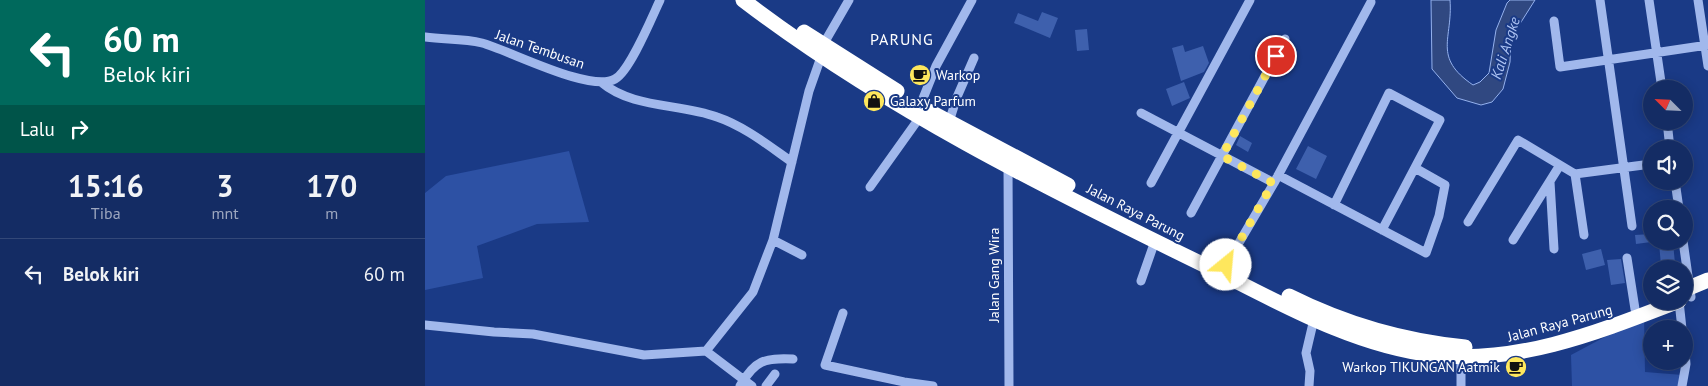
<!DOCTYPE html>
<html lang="id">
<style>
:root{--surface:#142c64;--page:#21386d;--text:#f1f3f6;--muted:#9da7bf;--line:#334878}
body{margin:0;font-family:"PT Sans",sans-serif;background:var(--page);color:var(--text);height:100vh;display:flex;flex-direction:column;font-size:19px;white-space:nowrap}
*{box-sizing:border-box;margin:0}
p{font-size:16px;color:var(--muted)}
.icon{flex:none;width:28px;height:28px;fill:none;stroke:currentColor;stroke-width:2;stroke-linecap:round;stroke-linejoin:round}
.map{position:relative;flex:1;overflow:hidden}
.sheet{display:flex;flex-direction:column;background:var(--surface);width:425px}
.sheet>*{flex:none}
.banner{background:#00695c;color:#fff;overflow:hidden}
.needle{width:32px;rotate:294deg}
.buttons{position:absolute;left:1218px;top:80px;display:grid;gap:10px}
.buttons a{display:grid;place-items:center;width:50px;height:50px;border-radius:50%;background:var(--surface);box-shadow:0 2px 12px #0003,0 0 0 1px var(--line);font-size:25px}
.pin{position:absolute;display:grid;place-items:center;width:42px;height:42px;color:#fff;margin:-21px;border:2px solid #fff;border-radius:50%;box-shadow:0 1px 5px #0007}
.me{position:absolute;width:55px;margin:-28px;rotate:28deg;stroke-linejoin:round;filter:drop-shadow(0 0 4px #0008)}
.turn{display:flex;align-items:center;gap:18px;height:105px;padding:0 20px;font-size:22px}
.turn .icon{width:65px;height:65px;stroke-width:2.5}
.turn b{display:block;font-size:35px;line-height:42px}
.then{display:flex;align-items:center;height:48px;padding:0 20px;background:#0003;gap:10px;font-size:19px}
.eta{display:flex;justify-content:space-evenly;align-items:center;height:85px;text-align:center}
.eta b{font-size:30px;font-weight:800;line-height:35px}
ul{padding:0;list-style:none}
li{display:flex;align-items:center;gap:15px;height:70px;padding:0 20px;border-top:1px solid var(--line)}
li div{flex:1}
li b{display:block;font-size:19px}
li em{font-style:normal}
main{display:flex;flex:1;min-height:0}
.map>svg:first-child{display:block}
.green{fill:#2d51a4}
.water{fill:#304881;stroke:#94b1ee}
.building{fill:#3e60ad}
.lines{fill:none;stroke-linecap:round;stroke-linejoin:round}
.minor{stroke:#a1b8ec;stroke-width:9}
.highway{stroke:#fff;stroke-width:15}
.route{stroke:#fee75d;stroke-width:9;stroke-dasharray:0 16.2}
.labels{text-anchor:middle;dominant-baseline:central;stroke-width:4;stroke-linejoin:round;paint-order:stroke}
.street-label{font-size:14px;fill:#fff;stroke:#1a3a86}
.poi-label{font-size:14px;fill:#fff;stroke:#1a3a86;text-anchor:start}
.water-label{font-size:15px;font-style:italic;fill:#adc3f3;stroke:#1a3a86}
.quarter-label{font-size:16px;letter-spacing:1px;fill:#fff;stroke:#1a3a86}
</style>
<main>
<section class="sheet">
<div class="banner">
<div class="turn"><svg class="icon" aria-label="left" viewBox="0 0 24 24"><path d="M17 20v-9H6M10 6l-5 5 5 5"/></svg><div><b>60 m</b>Belok kiri</div></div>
<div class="then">Lalu<svg class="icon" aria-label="right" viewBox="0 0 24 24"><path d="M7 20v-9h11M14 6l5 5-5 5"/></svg></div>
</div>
<div class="eta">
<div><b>15:16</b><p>Tiba</p></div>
<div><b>3</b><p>mnt</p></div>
<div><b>170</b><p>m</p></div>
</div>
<ul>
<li><svg class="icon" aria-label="left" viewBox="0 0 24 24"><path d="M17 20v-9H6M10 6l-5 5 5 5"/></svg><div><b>Belok kiri</b></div><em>60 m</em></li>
</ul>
</section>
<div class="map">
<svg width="1283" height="386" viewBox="0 0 1283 386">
<rect width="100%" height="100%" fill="#1a3a86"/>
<path class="green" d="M144 151 164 222 112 224 52 246 58 278 0 290V193L21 176Z
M1219 316 1220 372 1258 375 1256 386H1147L1146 355Z"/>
<path class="water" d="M1006 0H1025C1028 39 1007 57 1048 85L1055 82 1064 73 1071 30 1082 3 1085 0H1110L1086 38 1085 62 1078 89 1067 102 1056 105 1032 98 1007 69Z"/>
<path class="building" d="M617 12 633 18 625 38 589 23 593 13 613 21Z
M662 29 664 50 652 51 650 30Z
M758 45 760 52 778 46 784 63 779 72 756 81 747 48Z
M759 82 765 98 747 106 741 89Z
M815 136 827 143 823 152 811 145Z
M883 146 902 156 891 179 871 169Z
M1226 234V242L1211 244 1210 235Z
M1248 242 1250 264 1236 265 1234 243Z
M1176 249 1180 265 1161 270 1157 254Z
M1196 259 1200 283 1186 285 1182 260Z"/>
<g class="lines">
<path class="minor" d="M1175 0 1207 226
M1224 0 1237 89
M1273 0 1283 66
M1129 21 1135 67 1283 45
M0 37C19 40 37 38 57 43 86 51 165 93 190 79 205 71 227 17 235 0
M398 45 424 0
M176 82C208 109 254 103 292 117 319 126 344 146 367 162
M495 106 511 66 547 0
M716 113 849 183
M1242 121 1245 149
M524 122 532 97 549 58
M583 164 584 386
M1150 174 1159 235
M853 175 1001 253 1014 216 1020 185 990 168
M1250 181 1254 209
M1125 182 1129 249
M726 183 825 0
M445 187 495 117
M909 205 964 93 1015 120 957 230
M766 213 860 39
M1043 222 1093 140 1150 174 1226 164
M348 240 377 255
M1088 240 1135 165
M1258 241 1266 297
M1202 258 1210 309
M801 265 849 183 946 2
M716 281 730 241
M1254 301 1257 329
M418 313 400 365 479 382 508 386
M0 325 69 332 108 334 219 355 281 351 328 292 348 240 384 91 396 57
M281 351 327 386
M1036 357V386
M315 386C330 360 339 358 368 359
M341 386 350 374
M884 386 885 371 881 353 889 319
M1257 386 1261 364 1259 340"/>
<path class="highway" d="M318 0C458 107 619 187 777 264 850 300 925 345 1008 355 1093 365 1176 331 1254 301
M379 32 472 91
M504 111 643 185
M1259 290 1283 280
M864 296C920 324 978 341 1040 347"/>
</g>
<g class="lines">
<path class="route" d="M801 265 848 183 797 156 851 56"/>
</g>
<defs>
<g id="cafe-disc" transform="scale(1.125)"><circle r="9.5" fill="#fee75d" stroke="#1a3a86"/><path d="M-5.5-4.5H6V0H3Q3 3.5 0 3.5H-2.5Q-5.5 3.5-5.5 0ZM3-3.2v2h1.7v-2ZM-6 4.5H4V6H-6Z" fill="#111"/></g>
<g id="shop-disc" transform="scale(1.125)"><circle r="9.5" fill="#fee75d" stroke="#1a3a86"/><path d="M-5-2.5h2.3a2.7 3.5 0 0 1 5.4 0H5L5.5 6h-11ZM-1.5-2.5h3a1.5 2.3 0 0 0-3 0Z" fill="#111"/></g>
</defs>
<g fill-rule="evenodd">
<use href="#cafe-disc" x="495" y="75"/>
<use href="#shop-disc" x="449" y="101"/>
<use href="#cafe-disc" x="1091" y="367"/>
</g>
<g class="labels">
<g class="street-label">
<text transform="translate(115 49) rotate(19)">Jalan Tembusan</text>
<text transform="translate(711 212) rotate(27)">Jalan Raya Parung</text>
<text transform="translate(569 275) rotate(-90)">Jalan Gang Wira</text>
<text transform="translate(1135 323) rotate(-15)">Jalan Raya Parung</text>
</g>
<g class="poi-label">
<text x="511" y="75">Warkop</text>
<text x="465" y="101">Galaxy Parfum</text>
<text x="1075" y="367" text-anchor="end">Warkop TIKUNGAN Aatmik</text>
</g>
<g class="water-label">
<text transform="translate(1080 48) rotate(-72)">Kali Angke</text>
</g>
<g class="quarter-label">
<text x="477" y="39">PARUNG</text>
</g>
</g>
</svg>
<div class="buttons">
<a><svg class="needle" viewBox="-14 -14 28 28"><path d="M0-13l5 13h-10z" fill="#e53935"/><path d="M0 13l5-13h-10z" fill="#9da7bf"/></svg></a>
<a><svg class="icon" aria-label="sound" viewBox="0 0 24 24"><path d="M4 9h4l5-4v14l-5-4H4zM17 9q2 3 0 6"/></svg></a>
<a><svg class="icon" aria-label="search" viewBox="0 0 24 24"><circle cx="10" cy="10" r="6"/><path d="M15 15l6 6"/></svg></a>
<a><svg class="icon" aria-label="layers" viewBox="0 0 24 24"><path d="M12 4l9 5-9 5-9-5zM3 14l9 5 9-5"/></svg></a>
<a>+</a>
</div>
<div class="pin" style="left:851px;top:56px;background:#d93025"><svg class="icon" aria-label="arrive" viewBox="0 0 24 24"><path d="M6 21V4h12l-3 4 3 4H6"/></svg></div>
<svg class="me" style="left:801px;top:265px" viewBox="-20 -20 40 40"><circle r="19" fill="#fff"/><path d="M0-13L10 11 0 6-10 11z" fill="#fee75d"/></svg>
</div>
</main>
